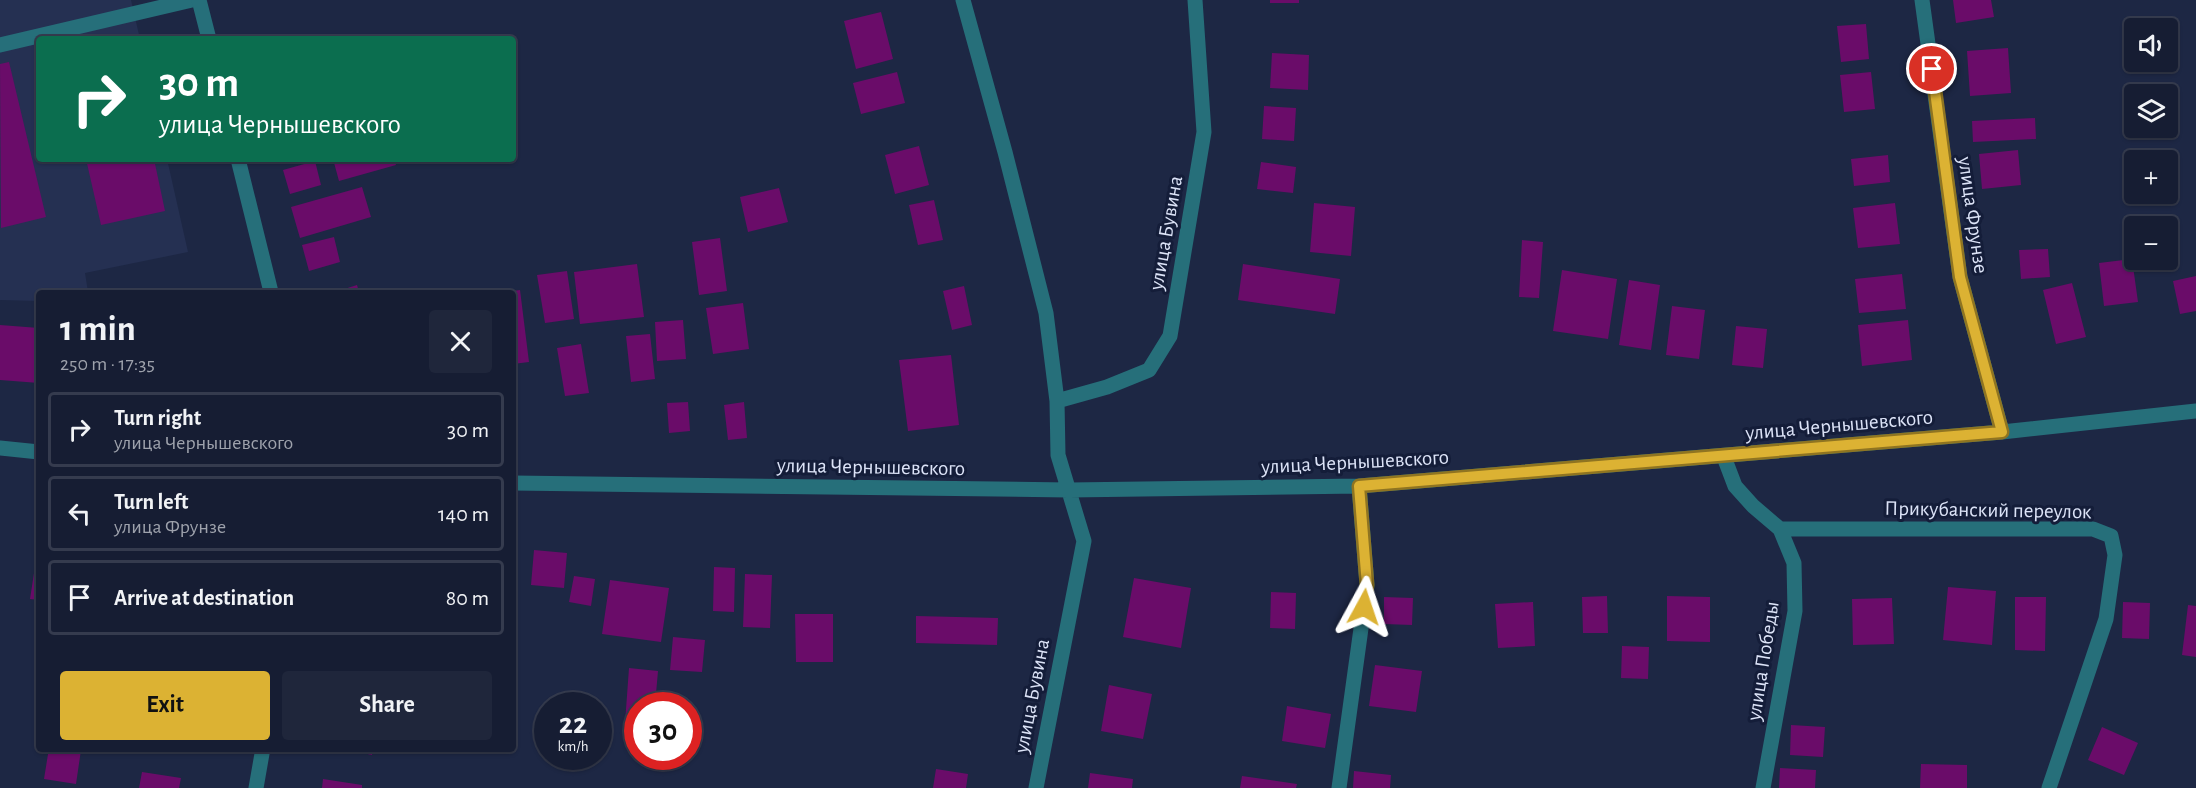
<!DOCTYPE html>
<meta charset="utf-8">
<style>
:root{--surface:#161d33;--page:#1f263b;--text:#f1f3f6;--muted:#9ea2ac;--line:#353b4e;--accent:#dcb233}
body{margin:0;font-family:"Alegreya Sans",sans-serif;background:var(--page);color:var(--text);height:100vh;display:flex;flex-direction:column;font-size:22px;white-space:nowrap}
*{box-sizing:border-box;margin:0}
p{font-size:20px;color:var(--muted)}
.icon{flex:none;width:33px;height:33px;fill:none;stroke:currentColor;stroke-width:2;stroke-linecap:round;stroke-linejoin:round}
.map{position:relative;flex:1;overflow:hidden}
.details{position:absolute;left:36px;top:290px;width:480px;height:462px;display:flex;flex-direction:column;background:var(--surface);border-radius:6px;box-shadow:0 2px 4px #0004,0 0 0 2px var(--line)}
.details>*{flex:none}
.hud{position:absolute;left:36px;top:36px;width:480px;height:126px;border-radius:6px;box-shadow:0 2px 4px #0004,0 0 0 2px var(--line);background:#0b6e4f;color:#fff;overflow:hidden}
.buttons{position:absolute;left:2124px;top:18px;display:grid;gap:12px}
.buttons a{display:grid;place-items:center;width:54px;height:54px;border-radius:6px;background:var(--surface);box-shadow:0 2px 4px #0004,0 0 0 2px var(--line);font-size:30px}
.speed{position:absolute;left:534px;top:692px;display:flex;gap:12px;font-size:30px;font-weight:700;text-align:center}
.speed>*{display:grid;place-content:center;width:78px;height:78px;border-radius:50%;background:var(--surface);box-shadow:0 2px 4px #0004,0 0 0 2px var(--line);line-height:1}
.speed small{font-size:15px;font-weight:400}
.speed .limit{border:9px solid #d22;background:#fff;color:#111}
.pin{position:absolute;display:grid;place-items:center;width:51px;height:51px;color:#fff;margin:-26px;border:3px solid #fff;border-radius:50%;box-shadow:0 2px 6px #0007}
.me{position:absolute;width:66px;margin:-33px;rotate:5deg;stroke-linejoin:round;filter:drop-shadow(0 0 4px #0008)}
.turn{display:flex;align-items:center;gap:21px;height:126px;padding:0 24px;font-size:27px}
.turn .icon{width:78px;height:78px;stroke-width:2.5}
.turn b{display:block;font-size:42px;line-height:51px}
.round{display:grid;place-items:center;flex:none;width:63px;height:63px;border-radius:6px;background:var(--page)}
.summary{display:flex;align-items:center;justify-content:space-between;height:102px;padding:0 24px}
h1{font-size:36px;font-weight:700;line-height:45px}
.action{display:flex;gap:12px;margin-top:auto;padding:12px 24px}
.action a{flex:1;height:69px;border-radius:6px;background:var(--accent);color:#111;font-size:24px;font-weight:700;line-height:69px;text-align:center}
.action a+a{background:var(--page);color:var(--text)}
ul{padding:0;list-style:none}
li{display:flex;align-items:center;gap:18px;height:75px;margin:0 12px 9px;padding:0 12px;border:3px solid var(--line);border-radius:6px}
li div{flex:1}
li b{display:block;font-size:22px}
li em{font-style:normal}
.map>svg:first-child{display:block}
.built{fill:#253052}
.building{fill:#6a0c69}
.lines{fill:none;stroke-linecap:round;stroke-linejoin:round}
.lane{stroke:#266f7a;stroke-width:15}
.street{stroke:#266f7a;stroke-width:15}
.route-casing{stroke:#8f7421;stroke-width:15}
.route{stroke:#dcb233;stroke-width:10}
.labels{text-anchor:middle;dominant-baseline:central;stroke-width:6;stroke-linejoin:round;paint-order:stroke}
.street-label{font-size:21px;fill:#dce3f7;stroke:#141d39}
</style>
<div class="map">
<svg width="2196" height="788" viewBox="0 0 2196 788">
<rect width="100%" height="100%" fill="#1d2744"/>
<path class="built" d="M0 0H131L140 39H39V159H167L188 252 85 273 88 292H39V301L0 300Z"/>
<path class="building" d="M1270 0H1299V3H1270Z
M1953 0H1991L1994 17 1956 23Z
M881 12 893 59 856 69 844 21Z
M1866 24 1869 59 1841 62 1837 26Z
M2008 48 2011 93 1970 96 1967 51Z
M1272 53 1309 55 1308 90 1270 88Z
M9 62 46 217 1 228 0 64Z
M897 72 905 103 861 114 853 83Z
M1871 72 1875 109 1844 112 1840 75Z
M1264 106 1296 108 1294 141 1262 139Z
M2035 118 2036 139 1973 142 1972 121Z
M919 146 929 185 895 194 885 155Z
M2018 150 2021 185 1982 189 1979 154Z
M1888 155 1890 182 1854 186 1851 159Z
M86 159H154L165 211 101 225Z
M333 159H394L396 165 339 181Z
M315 161 321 185 290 194 283 170Z
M1261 162 1296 167 1293 193 1257 189Z
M362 187 371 217 300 238 291 207Z
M779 188 788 222 748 232 740 197Z
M934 200 943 240 918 245 909 205Z
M1314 203 1355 207 1351 256 1310 252Z
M1895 203 1900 244 1858 248 1853 208Z
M334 237 340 262 309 271 302 245Z
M720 238 727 291 699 295 692 242Z
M1522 240 1543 242 1539 298 1519 297Z
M2048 249 2050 277 2021 279 2019 250Z
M2132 259 2138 302 2104 306 2099 263Z
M637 264 644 317 580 324 574 272Z
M1243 264 1340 279 1335 314 1238 300Z
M1562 270 1617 279 1608 339 1553 331Z
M567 271 574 319 545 323 537 275Z
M1902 274 1906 309 1859 313 1855 279Z
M2196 276V311L2180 314 2173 281Z
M1629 280 1660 285 1651 350 1619 345Z
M2072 283 2086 337 2056 344 2043 290Z
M357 285 359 292H335Z
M964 286 972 325 952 330 943 291Z
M520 290 529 362 513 364V291Z
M743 303 749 349 713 354 706 308Z
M1672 306 1705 310 1699 359 1666 355Z
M683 320 686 359 657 361 655 322Z
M1908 320 1912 360 1862 366 1858 325Z
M0 325 39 328V383L0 380Z
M1736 326 1767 329 1763 368 1732 365Z
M650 334 655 379 631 382 626 336Z
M581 344 589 393 565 396 557 348Z
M951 355 959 425 908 431 899 360Z
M688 402 690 431 669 433 667 403Z
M744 402 747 438 728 440 724 405Z
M38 547H39V600L30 599Z
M534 550 567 553 564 588 531 585Z
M714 567 735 568 734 612 713 611Z
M745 574 772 575 770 628 743 627Z
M574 576 595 579 591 606 569 602Z
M1134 578 1191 588 1181 648 1123 637Z
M610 580 669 588 661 642 602 634Z
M1948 587 1996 591 1992 645 1943 640Z
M1271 592 1296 593 1295 629 1270 628Z
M1607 596 1608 633H1583L1582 597Z
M1667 596 1710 597V642L1667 641Z
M1384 597 1413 598 1412 625 1384 624Z
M2015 597H2046L2045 651 2015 650Z
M1892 598 1894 644 1853 645 1852 599Z
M1533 602 1535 646 1498 648 1495 604Z
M2123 602 2150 603 2149 639 2122 638Z
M2188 605 2196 606V657L2182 655Z
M795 614H833V662H796Z
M916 616 998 618 997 645 916 643Z
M673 637 705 640 702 672 670 670Z
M1622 646 1649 647 1648 679 1621 678Z
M1375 665 1422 671 1416 712 1369 706Z
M629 668 658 671 655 705H638V724L625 723Z
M1109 685 1152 694 1143 739 1101 731Z
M1287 706 1331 714 1325 748 1282 741Z
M1791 725 1825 727 1823 757 1790 755Z
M2102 727 2138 743 2124 775 2088 760Z
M49 748 81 750 76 784 44 779Z
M340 748H373L372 755Z
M1921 764 1967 765V788H1920Z
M1780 768 1816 770 1815 788H1779Z
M936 769 968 774 966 788H933Z
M1354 771 1391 775 1390 788H1353Z
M142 772 181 778 179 788H139Z
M1090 773 1133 779 1132 788H1088Z
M1242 776 1297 784 1296 788H1240Z
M323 779 362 785V788H322Z"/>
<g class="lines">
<path class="lane" d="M0 45 192 0"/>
<path class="street" d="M199 0 209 39
M963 0 1005 152 1046 313 1057 401 1058 455 1084 541 1036 788
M1922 0 1960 277 2002 432
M238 159 271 292
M1057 401 1107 387 1149 370 1170 336 1204 132 1195 0
M0 448 39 452
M1724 457 1735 486 1753 506 1780 529 1794 563 1795 611 1763 788
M513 483 1069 490 1359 486 2002 432 2196 411
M1780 529H2093L2111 536 2115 555 2106 619 2049 788
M256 788 263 748
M1339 788 1367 585 1359 486"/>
</g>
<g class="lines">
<g class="route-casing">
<path id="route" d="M1364 607 1367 585 1359 486 2002 432 1960 277 1932 69"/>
</g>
<use href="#route" class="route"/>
</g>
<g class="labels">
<g class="street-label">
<text transform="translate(1973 215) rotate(82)">улица Фрунзе</text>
<text transform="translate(1166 233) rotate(-80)">улица Бувина</text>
<text transform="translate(1839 425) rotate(-5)">улица Чернышевского</text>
<text transform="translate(1355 462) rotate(-3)">улица Чернышевского</text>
<text transform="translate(871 467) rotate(1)">улица Чернышевского</text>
<text transform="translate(1988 510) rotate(1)">Прикубанский переулок</text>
<text transform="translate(1763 661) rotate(-81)">улица Победы</text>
<text transform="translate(1032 696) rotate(-79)">улица Бувина</text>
</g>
</g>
</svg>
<div class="buttons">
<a><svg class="icon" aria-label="sound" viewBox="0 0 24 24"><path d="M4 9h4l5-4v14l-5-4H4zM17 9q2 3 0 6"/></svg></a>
<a><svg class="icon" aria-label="layers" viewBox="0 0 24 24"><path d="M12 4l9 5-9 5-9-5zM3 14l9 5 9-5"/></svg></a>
<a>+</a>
<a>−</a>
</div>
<div class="speed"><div>22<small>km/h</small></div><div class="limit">30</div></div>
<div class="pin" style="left:1932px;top:69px;background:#d93025"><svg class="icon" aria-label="arrive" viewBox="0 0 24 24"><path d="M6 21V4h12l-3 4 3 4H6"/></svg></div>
<svg class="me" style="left:1364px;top:607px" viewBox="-20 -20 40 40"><path d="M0-17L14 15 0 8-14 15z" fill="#dcb233" stroke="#fff" stroke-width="4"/></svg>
<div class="hud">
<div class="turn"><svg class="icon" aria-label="right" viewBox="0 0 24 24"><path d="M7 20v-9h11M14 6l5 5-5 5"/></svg><div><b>30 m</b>улица Чернышевского</div></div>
</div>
<section class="details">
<div class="summary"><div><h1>1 min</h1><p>250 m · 17:35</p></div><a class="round"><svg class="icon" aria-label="close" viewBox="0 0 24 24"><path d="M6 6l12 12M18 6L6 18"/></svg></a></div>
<ul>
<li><svg class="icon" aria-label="right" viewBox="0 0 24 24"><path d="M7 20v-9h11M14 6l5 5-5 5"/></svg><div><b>Turn right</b><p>улица Чернышевского</p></div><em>30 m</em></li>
<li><svg class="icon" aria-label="left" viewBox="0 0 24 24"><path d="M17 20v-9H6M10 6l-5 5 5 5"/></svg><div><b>Turn left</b><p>улица Фрунзе</p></div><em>140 m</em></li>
<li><svg class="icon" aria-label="arrive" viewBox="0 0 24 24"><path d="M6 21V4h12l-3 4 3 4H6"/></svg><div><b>Arrive at destination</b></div><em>80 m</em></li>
</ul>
<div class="action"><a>Exit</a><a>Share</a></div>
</section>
</div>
